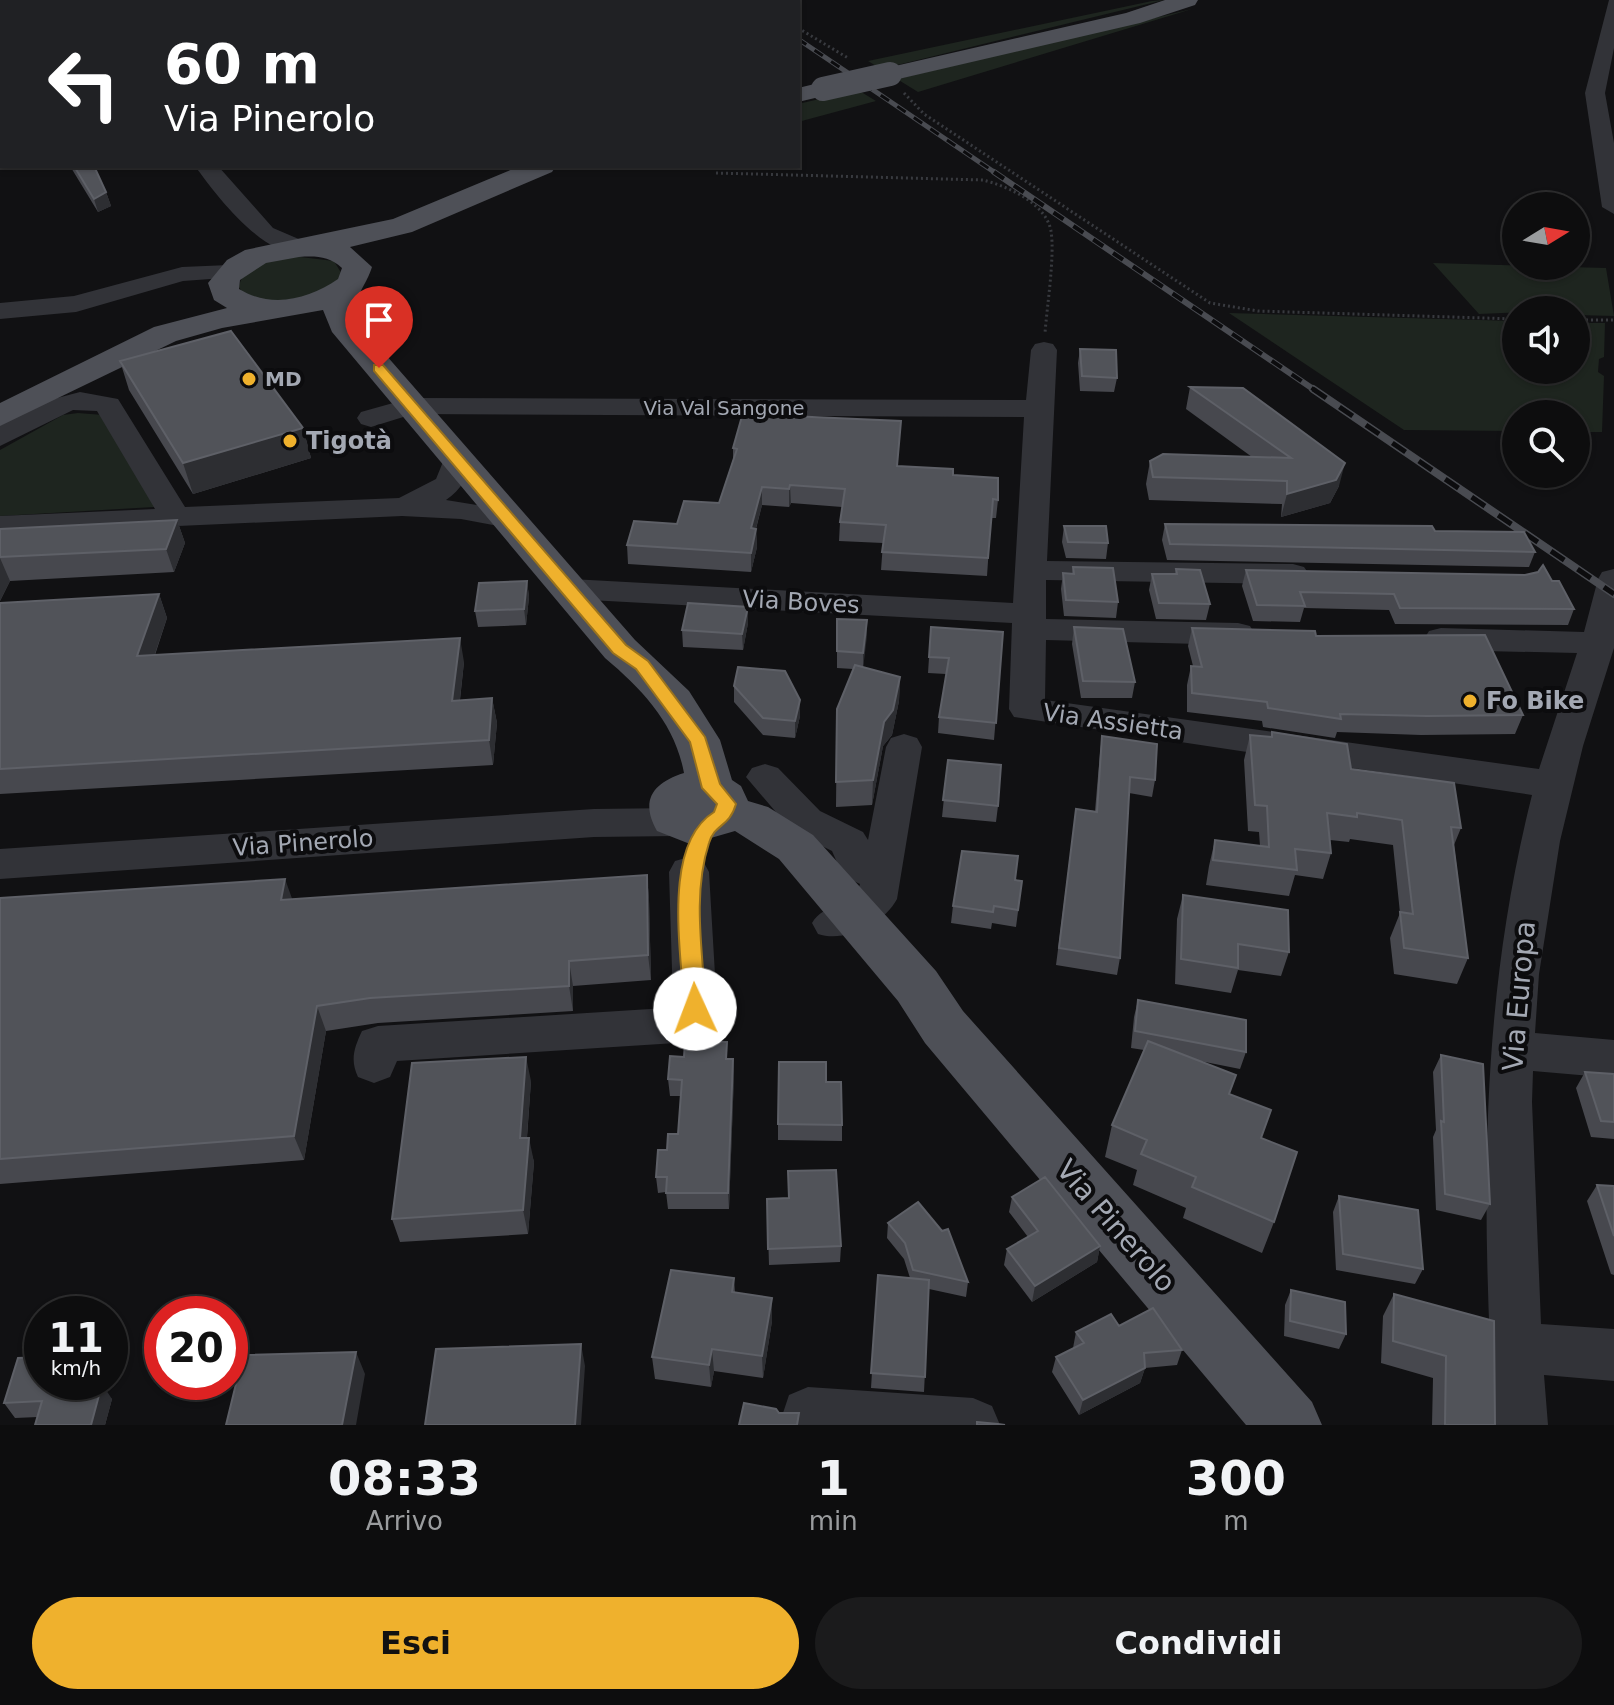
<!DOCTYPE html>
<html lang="it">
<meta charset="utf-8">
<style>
:root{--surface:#0d0d0e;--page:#1b1b1c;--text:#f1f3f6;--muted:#9a9c9e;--line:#2d2d2e;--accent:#efb12d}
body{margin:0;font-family:"DejaVu Sans",sans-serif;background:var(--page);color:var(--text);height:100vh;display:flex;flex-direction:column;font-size:30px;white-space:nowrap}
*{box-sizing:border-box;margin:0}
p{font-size:26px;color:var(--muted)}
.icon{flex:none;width:44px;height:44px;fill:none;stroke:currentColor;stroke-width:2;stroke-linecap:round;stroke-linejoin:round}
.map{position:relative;height:1425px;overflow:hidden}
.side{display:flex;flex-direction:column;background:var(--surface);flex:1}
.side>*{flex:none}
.guide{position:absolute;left:0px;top:0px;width:800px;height:168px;box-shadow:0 2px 6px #0004,0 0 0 2px var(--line);background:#202124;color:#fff;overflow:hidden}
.needle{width:52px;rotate:79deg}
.fabs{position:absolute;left:1502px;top:192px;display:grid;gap:16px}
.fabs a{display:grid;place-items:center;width:88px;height:88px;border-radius:50%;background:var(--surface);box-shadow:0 2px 6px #0004,0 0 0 2px var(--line);font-size:40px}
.speed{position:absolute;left:24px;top:1296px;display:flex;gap:16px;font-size:40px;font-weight:700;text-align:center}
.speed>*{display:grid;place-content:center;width:104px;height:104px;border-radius:50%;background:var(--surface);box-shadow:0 2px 6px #0004,0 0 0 2px var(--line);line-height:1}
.speed small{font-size:20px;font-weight:400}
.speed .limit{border:12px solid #d22;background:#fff;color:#111}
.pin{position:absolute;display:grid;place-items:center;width:68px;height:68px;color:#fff;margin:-82px -34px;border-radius:50% 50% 50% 0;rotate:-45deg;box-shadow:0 0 8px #0007}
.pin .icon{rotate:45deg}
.me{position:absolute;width:88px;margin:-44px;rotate:358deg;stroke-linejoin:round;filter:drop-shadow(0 0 6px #0008)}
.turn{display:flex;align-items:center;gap:28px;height:168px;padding:0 32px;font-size:36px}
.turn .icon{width:104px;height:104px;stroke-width:2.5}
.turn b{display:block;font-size:56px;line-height:68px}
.eta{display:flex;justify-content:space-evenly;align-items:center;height:136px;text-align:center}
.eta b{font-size:48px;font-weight:600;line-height:56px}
.cta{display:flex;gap:16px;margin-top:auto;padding:16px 32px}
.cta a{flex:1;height:92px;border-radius:48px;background:var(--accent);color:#111;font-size:32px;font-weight:600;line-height:92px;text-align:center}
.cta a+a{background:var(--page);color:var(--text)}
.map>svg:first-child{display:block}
.green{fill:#1e251f}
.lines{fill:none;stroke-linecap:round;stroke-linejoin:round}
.path{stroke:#383a3f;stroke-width:3;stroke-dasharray:2 3;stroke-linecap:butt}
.minor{fill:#323338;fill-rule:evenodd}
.major{fill:#4e5057;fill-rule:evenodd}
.rail-far2-casing{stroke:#494b51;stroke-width:5}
.rail-far1-casing{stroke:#494b51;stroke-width:6}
.rail-casing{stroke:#494b51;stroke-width:8}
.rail-far2{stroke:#0c0c0e;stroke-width:3;stroke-dasharray:10;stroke-linecap:butt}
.rail-far1{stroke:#0c0c0e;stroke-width:4;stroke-dasharray:12;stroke-linecap:butt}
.rail{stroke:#0c0c0e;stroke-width:5;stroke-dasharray:16;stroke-linecap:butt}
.major-bridge{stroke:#4e5057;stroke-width:24}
.wall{fill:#47484e}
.shaded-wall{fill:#2d2e32}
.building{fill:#515359;stroke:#5e6067;stroke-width:2}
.route{fill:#efb12d;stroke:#9b731d;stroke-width:2}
.poi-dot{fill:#efb12d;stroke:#0c0c0e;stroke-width:3}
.labels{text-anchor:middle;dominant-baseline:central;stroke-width:8;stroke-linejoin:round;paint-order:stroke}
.far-poi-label{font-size:20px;font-weight:bold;fill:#a3a8b3;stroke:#0c0c0e;text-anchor:start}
.far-street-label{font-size:20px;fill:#a3a8b3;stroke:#0c0c0e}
.poi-label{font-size:24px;font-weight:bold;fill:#a3a8b3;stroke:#0c0c0e;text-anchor:start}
.street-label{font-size:24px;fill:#a3a8b3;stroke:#0c0c0e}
.near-street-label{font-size:28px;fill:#a3a8b3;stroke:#0c0c0e}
</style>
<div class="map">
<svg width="1614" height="1425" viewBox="0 0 1614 1425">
<rect width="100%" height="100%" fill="#111113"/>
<path class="green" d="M1164 0 881 69 868 61 1152 1Z
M1192 9 918 92 897 79Z
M858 90 876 101 798 122V104Z
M292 256 334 261 343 276 317 296 268 302 242 292 239 287C242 264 274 261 292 256Z
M1433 263 1606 268 1614 316 1576 315V310L1479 314Z
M1229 313 1516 321V370H1576V323H1605L1604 357 1599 359 1598 372 1604 376 1602 432H1576V414H1516V431L1404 430Z
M78 413 103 415 155 502 154 507 0 516V450L63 415Z"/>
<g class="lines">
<path class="path" d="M756 0 759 2
M579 2 583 0
M798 28 848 58
M904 93 924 114 1210 303 1258 311 1516 319
M716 173 983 180C1007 186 1046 203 1051 231 1055 256 1047 306 1045 333
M1576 320H1614"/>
<path class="minor" d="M54 0H72L73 2H55Z
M1609 0H1614V48L1605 93 1614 143V214L1602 207 1585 93Z
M195 166H218L273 228 308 243 311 248 308 253C267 263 216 195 195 166Z
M229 265 238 267 241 272 238 277 183 281 76 312 0 319V303L74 296 182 267Z
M1044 342 1053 344 1057 350 1047 561 1293 564 1304 567 1309 574 1304 581 1293 584 1046 580V619L1238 623 1250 626 1255 634 1250 642 1238 645 1046 640 1045 700 1539 769 1577 653 1441 650 1429 647 1424 639 1429 631 1441 628 1584 632 1598 579 1602 572 1614 569V648L1583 746 1560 841 1539 974 1535 1033 1614 1040V1078L1533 1071 1532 1102 1541 1324 1614 1329V1381L1544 1375 1548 1425H1494C1482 1206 1478 1010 1532 795L1014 717 1009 709 1012 623 571 599 559 596 555 589 559 582 571 579 1013 603 1024 417 413 414 371 427 361 424 357 418 361 412 411 398 1026 400 1031 350 1035 344Z
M80 392 118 399 185 507 399 498 436 479 447 452H467L472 458C469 476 461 490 446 500L520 512 525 519 520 526 509 528 461 519 402 516 0 534V516L155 509 97 411 73 410 0 446V425L42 402Z
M904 734 917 738 922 747 897 899C884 924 845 943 818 934L812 923C823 903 855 906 860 884L843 876 832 851 792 831 746 777 752 768 765 764 778 768 820 811 863 832 868 840 886 747 891 738Z
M677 808 691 812 696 822 691 832 677 836 594 837 0 879V849L594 809Z
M689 857 703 861 709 872 717 1009C708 1027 695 1037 676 1043L397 1061 390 1077 374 1083 358 1077C350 1060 354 1048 362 1031L378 1026 666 1008 673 1002 669 872 675 861Z
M808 1387 973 1398 992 1406 1000 1425H779L789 1395Z"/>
<path class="major" d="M1165 0H1198L1195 5 1140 23 890 81 878 74 882 69 1126 13Z
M823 82 832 84 835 89 832 94 798 102V88Z
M520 166H556L552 172 412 232 350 247 372 267C365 289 350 299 358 323L635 640 689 691 720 740 732 780 741 786 748 801 768 807 813 835 936 971 963 1011 1312 1402 1322 1425H1246L925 1043 898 1001 779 859 735 831 690 844 657 831C640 801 652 783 684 773 675 724 643 690 605 658L332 332 323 310 222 328 176 341 0 426V403L154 327 227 308 214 300 208 283 227 260 245 250 393 219ZM299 257C316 256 329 256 342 268L338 279C309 299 272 309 239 289L240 280 266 263Z"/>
<g class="rail-far2-casing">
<path id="rail-far2" d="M741 0 744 2
M798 39 997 174"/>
</g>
<g class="rail-far1-casing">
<path id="rail-far1" d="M994 172 1316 391"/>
</g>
<g class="rail-casing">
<path id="rail" d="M1313 389 1614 594"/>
</g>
<use href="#rail-far2" class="rail-far2"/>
<use href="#rail-far1" class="rail-far1"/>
<use href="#rail" class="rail"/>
<path class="major-bridge" d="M823 89 890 74"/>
</g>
<path class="wall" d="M70 166H94L106 192 111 206 98 212Z
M1080 349 1117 378 1114 392 1080 391 1078 363Z
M120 361 303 428 311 458 193 494 129 390Z
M1190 387 1339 486 1330 503 1281 517 1282 504 1149 500 1146 484 1150 461 1252 457 1186 409Z
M791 416 898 466 953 475 998 500 996 518H991L987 576 881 570 883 543 839 541 840 522 842 507 791 503 789 507 762 505 756 529 757 547 751 572 628 564 627 545 677 524 719 503 733 460V448Z
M177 520 185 543 174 572 10 581 0 601V529Z
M1165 524 1435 531 1535 552 1529 567 1167 560 1162 540Z
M1064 526 1108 543 1106 559 1066 558 1062 542Z
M1073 567 1118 602 1116 618 1064 616 1061 589 1063 573 1072 574Z
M1176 569 1210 604 1206 620 1156 619 1149 590 1152 574H1175Z
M1246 570 1552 581 1574 609 1568 625 1395 624 1389 610 1304 608 1300 622 1253 621 1242 586Z
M527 581 529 597 526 625 478 627 475 611Z
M159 594 167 618 155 655 464 662 460 700 492 698 497 723 493 765 0 794V603Z
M837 619 867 620 863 667 900 677 899 701 892 735 883 746 872 805 836 807 837 709 853 669 837 668Z
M748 623 743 650 683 647 682 630Z
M931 627 1003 632 994 740 938 733 939 717 946 674 928 673Z
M1074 627 1135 682 1132 698H1081L1072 644Z
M1192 628 1316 636 1523 715 1515 734 1421 735 1337 732 1335 738 1263 727 1262 721 1187 712V685L1191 666H1193L1188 646Z
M734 686 800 716 795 738 763 735 734 702Z
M1272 732 1351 769 1461 828 1454 845 1468 958 1457 984 1394 974 1390 938 1400 913 1393 845 1350 839 1349 842 1330 840 1331 853 1323 879 1295 875 1289 896 1206 885 1209 866 1215 840 1260 846 1259 832 1248 831 1244 760 1250 735 1271 737Z
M1102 736 1155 780 1152 797 1129 793 1120 958 1117 975 1056 965 1076 809 1095 811 1100 753Z
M948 760 998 806 996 822 942 817Z
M647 875 649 900 651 980 573 986V1011L378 1023 326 1031 304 1160 0 1184V898L292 899Z
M1015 880 1022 881 1016 927 992 923 991 929 951 923 953 906Z
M1183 895 1289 952 1281 976 1238 970 1231 993 1175 984 1177 919Z
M1138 1000 1246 1052 1240 1069 1200 1061 1230 1094 1261 1138 1274 1222 1262 1253 1183 1218 1186 1208 1133 1185 1137 1170 1105 1157 1112 1125 1144 1050 1131 1048 1134 1017Z
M1441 1055 1490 1204 1481 1220 1436 1210 1433 1137 1436 1130 1433 1072Z
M684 1057 733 1059 734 1075 729 1209H668L666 1192 658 1193 656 1177 667 1150 678 1134 681 1096H670L668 1079Z
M1585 1072 1614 1074V1139L1591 1137 1576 1088Z
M531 1081 527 1138 534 1162 528 1234 400 1242 392 1219Z
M826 1082 842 1125V1141L778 1140V1124Z
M1597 1185 1614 1186V1275L1611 1274 1587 1201Z
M1339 1196 1423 1269 1415 1284 1336 1270 1333 1212Z
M1012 1197 1100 1246 1097 1262 1032 1302 1004 1265 1007 1249 1028 1237 1009 1212Z
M788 1198 841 1246 840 1262 769 1265 767 1199Z
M888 1223 968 1282 966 1297 929 1289 924 1392 871 1388 878 1275 910 1278 904 1259 887 1238Z
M734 1278 735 1293 772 1298V1321L763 1378 714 1371 711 1387 655 1379 652 1357Z
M1291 1290 1346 1334 1339 1349 1284 1336 1285 1305Z
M1394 1294 1494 1321 1495 1425H1432L1433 1378 1381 1363 1383 1316Z
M1119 1326 1182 1350 1177 1365 1145 1368 1140 1383 1079 1415 1052 1372 1056 1357 1073 1348 1076 1332Z
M91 1384 112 1399 105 1425H35L38 1417 15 1418 4 1403Z"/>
<path class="shaded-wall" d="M106 192 111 206 98 212 94 199Z
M303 428 311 458 193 494 183 463Z
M1345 463 1339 486 1330 503 1281 517 1287 494Z
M790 485 791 503 789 507V489Z
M762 487V505L751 547V528Z
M177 520 185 543 174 572 166 549Z
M756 529 757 547 751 572V553Z
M0 558 10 581 0 601Z
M527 581 529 597 526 625 524 609Z
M159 594 167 618 146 680 137 656Z
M748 607V623L743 650 742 634Z
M867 620V636L863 669V653Z
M460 638 464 662 457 725 452 701Z
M900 677 899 701 892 735 883 746 872 805 873 780 884 722Z
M492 698 497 723 493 765 489 740Z
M800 700V716L795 738V721Z
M647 875 649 900 651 980 648 955Z
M285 879 294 904 281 900Z
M569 961 573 986V1011L569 986Z
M317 1006 326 1031 304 1160 294 1136Z
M526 1057 531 1081 525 1162 520 1138Z
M733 1059 734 1075 729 1209 728 1193Z
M529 1138 534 1162 528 1234 523 1210Z
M1100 1246 1097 1262 1032 1302 1035 1286Z
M772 1298V1321L763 1378 762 1356Z
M581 1344 585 1366 581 1425H575Z
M712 1349 714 1371 711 1387 709 1365Z
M356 1352 365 1374 356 1425H342Z
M1145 1368 1140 1383 1079 1415 1083 1400Z
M77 1382H91L86 1400 76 1385Z
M102 1384 112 1399 105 1425H91Z"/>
<path class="building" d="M74 166H94L106 192 94 199Z
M231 331 303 428 183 463 120 361Z
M1080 349 1116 350 1117 378 1082 376Z
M1190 387 1243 388 1345 463 1336 480 1287 494V481L1153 477 1150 461 1163 454 1291 458Z
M744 409 791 413 790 416 901 421 897 466 953 469V475L998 478V500L993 499 988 558 882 552 886 525 840 522 845 489 790 485 789 489 762 487 751 528 756 529 751 553 627 545 634 521 677 524 684 501 719 503 737 449 733 448Z
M177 520 166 549 0 557V529Z
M1165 524 1432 526 1435 531 1524 532 1535 552 1170 544Z
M1064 526H1106L1108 543 1068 542Z
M1543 565 1552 581H1559L1574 609 1400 608 1394 594 1300 592 1305 606 1257 605 1246 570 1525 575 1538 572Z
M1073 567 1113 568 1118 602 1066 600 1063 573 1074 574Z
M1176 569 1200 570 1210 604 1159 603 1152 574H1177Z
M527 581 524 609 475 611 479 583Z
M159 594 137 656 460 638 452 701 492 698 489 740 0 769V603Z
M688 603 748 607 742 634 682 630Z
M837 619 867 620 863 653 837 651Z
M931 627 1003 632 996 723 939 717 949 658 929 657Z
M1074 627 1123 629 1135 682 1083 681Z
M1192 628 1315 631 1316 636 1485 635 1523 715 1427 716 1340 714 1341 719 1268 708 1267 702 1192 693 1191 666 1202 667Z
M855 665 900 677 893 710 884 722 873 780 836 782 837 709Z
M738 667 785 671 800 700 795 721 763 718 734 686Z
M1272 732 1347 744 1351 769 1454 783 1461 828 1451 827 1468 958 1404 948 1400 912 1413 914 1402 820 1357 813V817L1327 813 1331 853 1295 849 1297 870 1213 860 1215 840 1269 847 1267 806 1255 805 1250 735 1272 737Z
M1102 736 1157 744 1155 780 1130 777 1120 958 1059 948 1076 809 1097 812Z
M948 760 1001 765 998 806 943 800Z
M962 851 1018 856 1015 880 1022 881 1018 910 994 906 993 912 953 906Z
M647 875 648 955 569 961V986L370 998 317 1006 294 1136 0 1159V898L285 879 281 900Z
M1183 895 1288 910 1289 952 1238 944V968L1181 959Z
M1138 1000 1246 1020V1052L1135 1031Z
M685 1041 727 1042 726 1059H733L728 1193H666L667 1177H656L658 1150H667L668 1134H678L682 1080 668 1079 670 1056 684 1057Z
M1148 1041 1236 1075 1229 1094 1271 1110 1261 1138 1297 1152 1274 1222 1192 1187 1196 1177 1141 1154 1147 1140 1112 1125Z
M1441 1055 1483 1064 1490 1204 1445 1194 1441 1121 1444 1122Z
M526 1057 520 1138H529L523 1210 392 1219 412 1063Z
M779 1062H826V1082H841L842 1125 778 1124Z
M1585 1072 1614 1074V1122L1601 1121Z
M836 1170 841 1246 768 1249 767 1199 789 1198 788 1171Z
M1045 1177 1100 1246 1035 1286 1007 1249 1038 1231 1012 1197Z
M1597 1185 1614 1186V1236Z
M1339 1196 1418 1210 1423 1269 1343 1254Z
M918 1202 942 1231 948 1229 968 1282 913 1270 905 1243 888 1223Z
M671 1270 734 1278 732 1292 772 1298 762 1356 712 1349 709 1365 652 1357Z
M878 1275 929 1280 925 1377 871 1373Z
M1291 1290 1345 1302 1346 1334 1290 1321Z
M1394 1294 1494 1321 1495 1425H1445L1446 1356 1393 1341Z
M1153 1308 1182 1350 1144 1353 1145 1368 1083 1400 1056 1357 1084 1343 1076 1332 1111 1314 1119 1326Z
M581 1344 575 1425H425L436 1349Z
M356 1352 342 1425H226L243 1355Z
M42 1357V1382H77L76 1385 102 1384 91 1425H35L42 1401 4 1403 18 1358Z
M744 1403 776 1409 779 1413H799L797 1425H739Z
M977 1422 998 1424 1005 1425H977Z"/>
<path class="route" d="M374 365H383L626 645 648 661 705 737 720 784 736 804C729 828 715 823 709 843 692 895 703 954 706 1009L702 1015H687L684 1009C682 954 661 845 714 812L717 804 702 788 690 742 636 669 613 653 374 371Z"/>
<g class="poi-dot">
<circle cx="249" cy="379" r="8"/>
<circle cx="290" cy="441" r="8"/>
<circle cx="1470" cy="701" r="8"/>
</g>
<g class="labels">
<g class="far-poi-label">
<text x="265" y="379">MD</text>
</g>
<g class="far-street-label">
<text x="724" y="408">Via Val Sangone</text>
</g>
<g class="poi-label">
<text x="306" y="441">Tigotà</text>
<text x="1486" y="701">Fo Bike</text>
</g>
<g class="street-label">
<text transform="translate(801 602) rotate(3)">Via Boves</text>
<text transform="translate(1113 722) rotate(8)">Via Assietta</text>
<text transform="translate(303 843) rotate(-4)">Via Pinerolo</text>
</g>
<g class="near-street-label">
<text transform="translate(1519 996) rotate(-85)">Via Europa</text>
<text transform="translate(1116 1226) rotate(49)">Via Pinerolo</text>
</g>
</g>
</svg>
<div class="fabs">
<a><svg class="needle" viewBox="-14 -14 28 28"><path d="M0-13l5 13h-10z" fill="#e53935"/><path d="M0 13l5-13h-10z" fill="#9a9c9e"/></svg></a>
<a><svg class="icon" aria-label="sound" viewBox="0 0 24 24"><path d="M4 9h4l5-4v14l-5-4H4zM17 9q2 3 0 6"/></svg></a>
<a><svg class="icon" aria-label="search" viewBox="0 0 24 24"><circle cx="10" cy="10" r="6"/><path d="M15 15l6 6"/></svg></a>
</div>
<div class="speed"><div>11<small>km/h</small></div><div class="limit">20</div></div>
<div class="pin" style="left:379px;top:368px;background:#d93025"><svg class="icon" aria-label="arrive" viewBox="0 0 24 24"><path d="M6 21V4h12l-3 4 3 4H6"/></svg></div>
<svg class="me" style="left:695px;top:1009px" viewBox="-20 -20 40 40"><circle r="19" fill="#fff"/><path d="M0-13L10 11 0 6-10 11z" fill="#efb12d"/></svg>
<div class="guide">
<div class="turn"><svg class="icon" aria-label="left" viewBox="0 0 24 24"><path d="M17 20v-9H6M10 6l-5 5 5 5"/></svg><div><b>60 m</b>Via Pinerolo</div></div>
</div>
</div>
<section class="side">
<div class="eta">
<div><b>08:33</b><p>Arrivo</p></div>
<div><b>1</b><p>min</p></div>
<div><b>300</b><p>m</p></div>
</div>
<div class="cta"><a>Esci</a><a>Condividi</a></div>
</section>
